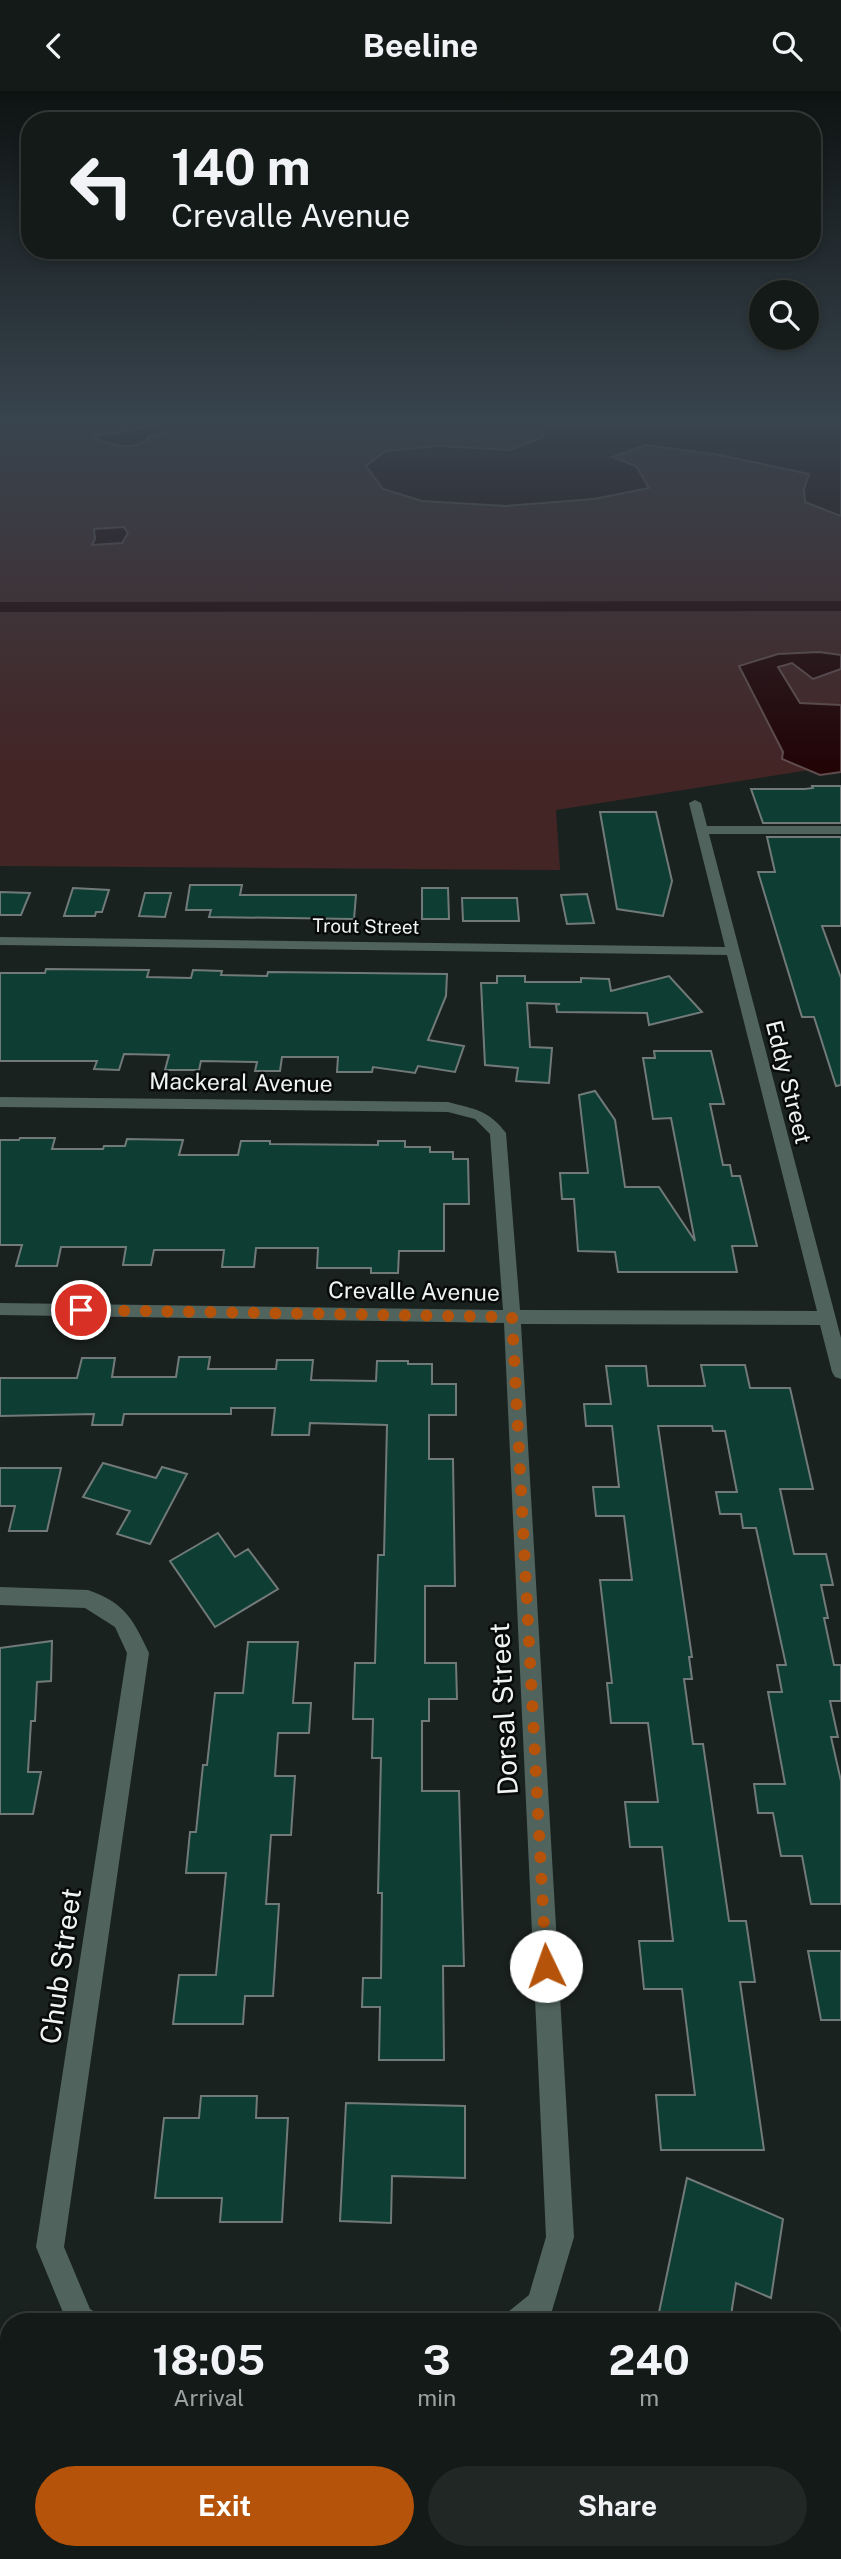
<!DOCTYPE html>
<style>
:root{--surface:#141a18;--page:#212725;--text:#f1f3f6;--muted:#9da1a2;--line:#333837;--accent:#b45309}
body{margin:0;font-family:"Public Sans",sans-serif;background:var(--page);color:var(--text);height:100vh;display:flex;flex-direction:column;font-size:26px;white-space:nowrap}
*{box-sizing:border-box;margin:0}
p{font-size:23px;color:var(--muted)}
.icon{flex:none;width:38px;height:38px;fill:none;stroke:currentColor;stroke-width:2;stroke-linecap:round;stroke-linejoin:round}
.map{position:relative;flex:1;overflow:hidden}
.side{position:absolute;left:0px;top:2222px;width:842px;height:247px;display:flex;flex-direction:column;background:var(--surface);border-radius:28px 28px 0 0;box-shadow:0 4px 10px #0003,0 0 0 2px var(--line)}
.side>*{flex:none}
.banner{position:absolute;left:21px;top:21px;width:800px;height:147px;border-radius:28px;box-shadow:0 4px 10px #0003,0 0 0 2px var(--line);background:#141a18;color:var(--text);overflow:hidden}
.controls{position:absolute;left:749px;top:189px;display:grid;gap:14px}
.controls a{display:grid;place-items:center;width:70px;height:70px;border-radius:50%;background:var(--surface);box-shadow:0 4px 10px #0003,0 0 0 2px var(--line);font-size:35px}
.pin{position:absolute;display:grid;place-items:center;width:60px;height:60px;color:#fff;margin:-30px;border:4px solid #fff;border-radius:50%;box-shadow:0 2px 7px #0007}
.me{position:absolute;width:77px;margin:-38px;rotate:357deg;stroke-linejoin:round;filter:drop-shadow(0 0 5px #0008)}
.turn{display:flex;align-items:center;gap:24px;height:147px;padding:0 35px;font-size:32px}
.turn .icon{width:91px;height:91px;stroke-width:2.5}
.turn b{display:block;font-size:49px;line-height:60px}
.eta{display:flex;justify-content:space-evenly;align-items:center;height:119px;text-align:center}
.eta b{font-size:42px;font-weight:700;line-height:49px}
.primary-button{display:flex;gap:14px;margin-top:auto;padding:14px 35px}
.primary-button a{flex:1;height:80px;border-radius:42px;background:var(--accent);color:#fff;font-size:28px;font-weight:700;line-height:80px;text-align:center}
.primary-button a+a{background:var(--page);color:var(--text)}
header{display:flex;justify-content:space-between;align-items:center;height:91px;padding:0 35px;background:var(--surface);font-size:32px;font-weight:700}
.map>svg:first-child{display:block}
.green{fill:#432526}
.water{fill:#220406;stroke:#604c4d;stroke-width:2}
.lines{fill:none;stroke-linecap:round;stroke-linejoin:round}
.canal{fill:#220406;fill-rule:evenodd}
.building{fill:#0d3d33;stroke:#717a78;stroke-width:2}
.minor{fill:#50635d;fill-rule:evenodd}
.route{stroke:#b45309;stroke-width:12;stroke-dasharray:0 21.6}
.labels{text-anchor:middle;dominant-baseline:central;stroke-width:5;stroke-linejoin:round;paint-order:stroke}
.far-street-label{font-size:19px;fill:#eff4f3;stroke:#080b0a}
.street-label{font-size:23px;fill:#eff4f3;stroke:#080b0a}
.near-street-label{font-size:28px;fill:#eff4f3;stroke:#080b0a}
</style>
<header><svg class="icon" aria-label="back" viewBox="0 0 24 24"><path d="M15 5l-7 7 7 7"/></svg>Beeline<svg class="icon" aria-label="search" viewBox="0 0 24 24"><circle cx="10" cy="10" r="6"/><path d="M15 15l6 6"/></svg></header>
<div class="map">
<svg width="841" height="2468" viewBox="0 0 841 2468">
<rect width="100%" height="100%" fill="#1a2220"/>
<path class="green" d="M0 328H841V674L556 719 560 779 0 775Z"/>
<path class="water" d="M158 328H182L175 339 149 346C135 362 109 354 92 346L142 337 150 330Z
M544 328H841V425L805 411 804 398 809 383 720 364 646 354 612 366 636 375 649 397 594 408 506 415 422 410 383 398 366 375 386 360 438 355 510 359 543 346Z
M124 436 128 442 122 452 92 454 95 448 94 438Z
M819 561 841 564V578L813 588 792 572 778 576 800 612 841 614V681L820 684 782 668 783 661 739 575 778 563Z"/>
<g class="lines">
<path class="canal" d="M841 510V520L0 521V511Z"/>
</g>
<path class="building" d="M812 695H841V732H763L751 698H805L813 697Z
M600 721H656L672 790 663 825 617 818Z
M767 746H841V835H822L841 887V994L836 995 814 926H802L777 844 758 781H775Z
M190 794H242L240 804H356L354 828 209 826 211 819H186Z
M73 797 109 799 102 821H96L95 825H64Z
M422 797H448L449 828H422Z
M0 801 30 802 21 824H0Z
M145 802H171L165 826 139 825Z
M587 803 594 832 567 833 561 804Z
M462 807H517L519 830H463Z
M46 878 149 879 147 886 191 887 193 879 222 880 221 884 267 885 268 881 447 883 446 905 428 949 464 955 455 981 418 975 415 982 373 976 372 981H337L338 966H282L280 980H255L257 971 201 970 199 979H165L169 964 124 963 119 979 94 978 97 970H0V882H45Z
M497 885H525V891H581V887L609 888 611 900 669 885 702 921 649 934 647 922 557 921 556 914 560 913 527 912 530 956 552 957 549 992 516 990 518 977 485 974 481 892H497Z
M654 960H711L724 1013H710L723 1074H730L732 1085H740L757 1155H732L737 1181H618L615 1161 578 1160 574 1108H562L560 1082H588L579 1004 595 1000 615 1029 625 1096H659L695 1150 671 1027 653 1028 643 967H655Z
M20 1047H55L52 1058H103L104 1055H125L127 1048 183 1049 179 1064H238L241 1050H270V1053L378 1054V1050H405V1056H430V1061H453V1068H468L469 1113H444V1160H399L398 1182H371V1177H317L318 1157H256L254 1176H222L224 1159H154L151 1174H123L126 1156H61L57 1175H16L22 1154H0V1049H19Z
M179 1266H210L208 1278H276L277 1269H313L311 1289 376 1290 377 1270H408V1273H432V1293H456V1324H429V1368H453L455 1495H425V1572H456L457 1608H429V1630H422V1700H459L464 1875H443L444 1969H379L380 1916H362L363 1887H381L382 1802H378L381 1667H372L373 1628H353L355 1572H375L378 1464H384L387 1334 310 1332 309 1344H272L275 1317H231V1323H124L122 1334H92L94 1323 0 1325V1287H77L82 1267H115L112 1286H176Z
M701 1274H745L750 1297H790L813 1398H780L794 1463H826L833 1494H821L828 1527H824L834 1574H841V1610H830L838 1646H831L841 1690V1813H811L802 1765H781L773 1722H758L754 1693H785L768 1601H782L777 1574H786L756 1437H743L741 1423H720L716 1401H737L725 1340H713L712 1335H658L692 1566H689L692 1588H684L693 1653H703L729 1830H746L755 1891H740L764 2059H661L656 2004H695L682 1898H644L639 1850H673L662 1756H630L625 1711H658L648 1632H611L607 1592H612L600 1489H632L624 1425H596L593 1396H619L612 1335H586L584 1313H611L606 1275H646L648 1295H705Z
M103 1372 156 1387 162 1376 187 1383 150 1453 117 1443 130 1420 83 1406Z
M0 1377H61L47 1440H9L15 1415H0Z
M218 1442 235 1466 248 1458 278 1498 215 1536 170 1470Z
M52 1550 51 1590 37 1591 35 1630H31L28 1681H41L33 1723H0V1557Z
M248 1551H298L293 1612H311L309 1642H278L275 1685H295L291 1744H271L266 1813H279L273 1905H245L243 1933H173L179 1884H216L226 1782H186L190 1741H196L203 1674H207L215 1602H243Z
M808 1860H841V1929H821Z
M201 2005H257L256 2027H288L282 2131H220L222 2107H155L164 2027H199Z
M346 2012 465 2015V2087L392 2085 391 2132 340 2130Z
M687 2087 783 2128 771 2207 736 2192 730 2231H657Z"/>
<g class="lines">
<path class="minor" d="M695 709 701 712 707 735H841V743H709L841 1247V1288L835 1286 832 1281 820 1234 521 1233 574 2146 551 2223 541 2231H504L508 2221 529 2204 546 2146 504 1232 0 1224V1212L503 1219 490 1043 475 1028 448 1021 0 1016V1006L448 1011C474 1018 489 1019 506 1042L520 1219 817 1220 727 864 0 854V846L725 856 689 712Z
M0 1496 88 1499C125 1512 133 1528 149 1562L64 2156 90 2218 95 2221 99 2231H67L36 2156 127 1562 115 1536 85 1517 0 1514Z"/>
</g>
<linearGradient id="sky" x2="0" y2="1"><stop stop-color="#0e1312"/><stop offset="0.49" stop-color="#38444e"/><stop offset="1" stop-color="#38444e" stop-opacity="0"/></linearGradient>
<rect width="841" height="674" fill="url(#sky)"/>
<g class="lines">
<path class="route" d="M81 1219 512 1226 546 1875"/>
</g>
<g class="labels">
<g class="far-street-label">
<text transform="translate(366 835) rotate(1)">Trout Street</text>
</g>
<g class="street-label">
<text transform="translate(241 991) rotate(1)">Mackeral Avenue</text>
<text transform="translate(789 991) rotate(76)">Eddy Street</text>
<text transform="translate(414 1200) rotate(1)">Crevalle Avenue</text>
</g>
<g class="near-street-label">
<text transform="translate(503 1618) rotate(-93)">Dorsal Street</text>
<text transform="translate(60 1875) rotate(-82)">Chub Street</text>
</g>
</g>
</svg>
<div class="controls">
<a><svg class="icon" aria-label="search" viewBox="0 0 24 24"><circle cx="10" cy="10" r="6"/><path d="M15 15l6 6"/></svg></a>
</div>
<div class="pin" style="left:81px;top:1219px;background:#d93025"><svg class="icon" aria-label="arrive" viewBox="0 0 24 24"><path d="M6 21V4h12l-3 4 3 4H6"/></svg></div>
<svg class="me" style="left:546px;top:1875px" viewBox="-20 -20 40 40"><circle r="19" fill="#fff"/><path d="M0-13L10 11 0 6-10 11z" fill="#b45309"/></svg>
<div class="banner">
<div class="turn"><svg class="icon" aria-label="left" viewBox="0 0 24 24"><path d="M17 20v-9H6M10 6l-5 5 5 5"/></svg><div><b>140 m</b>Crevalle Avenue</div></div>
</div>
<section class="side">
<div class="eta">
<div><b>18:05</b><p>Arrival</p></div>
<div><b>3</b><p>min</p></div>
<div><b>240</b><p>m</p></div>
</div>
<div class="primary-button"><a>Exit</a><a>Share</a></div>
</section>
</div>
